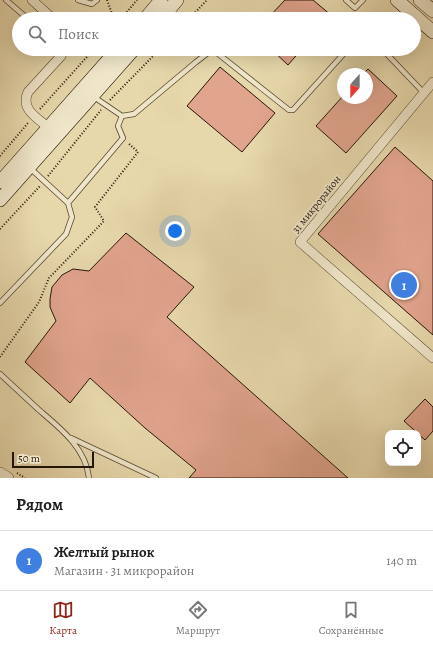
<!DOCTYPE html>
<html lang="ru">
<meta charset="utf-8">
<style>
:root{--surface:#fff;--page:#f6f6f6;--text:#222;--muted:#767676;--line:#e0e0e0;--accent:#8f2418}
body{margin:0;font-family:Alegreya,serif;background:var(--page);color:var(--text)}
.controls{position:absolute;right:12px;bottom:12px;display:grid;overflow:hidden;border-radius:8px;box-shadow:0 4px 16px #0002}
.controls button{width:36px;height:36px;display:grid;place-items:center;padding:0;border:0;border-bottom:1px solid var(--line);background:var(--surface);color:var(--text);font:20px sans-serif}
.compass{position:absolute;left:337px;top:68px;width:36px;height:36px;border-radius:50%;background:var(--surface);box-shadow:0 4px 16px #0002;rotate:201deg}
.scale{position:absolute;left:12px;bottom:10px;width:82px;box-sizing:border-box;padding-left:4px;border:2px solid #261509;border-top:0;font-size:11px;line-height:14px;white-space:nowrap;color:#261509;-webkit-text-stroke:3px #efe6c9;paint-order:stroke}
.you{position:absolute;left:175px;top:231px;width:14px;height:14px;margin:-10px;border:3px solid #fff;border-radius:50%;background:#1a73e8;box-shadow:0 0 0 6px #1a73e833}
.badge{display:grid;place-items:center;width:26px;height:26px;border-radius:50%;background:var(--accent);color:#fff;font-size:13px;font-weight:700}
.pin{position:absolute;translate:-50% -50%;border:2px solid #fff;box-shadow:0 1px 4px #0006}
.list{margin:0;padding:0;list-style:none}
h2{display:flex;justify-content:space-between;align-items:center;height:52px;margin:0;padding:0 16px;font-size:17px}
h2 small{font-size:13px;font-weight:400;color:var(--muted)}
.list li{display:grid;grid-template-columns:26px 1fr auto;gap:12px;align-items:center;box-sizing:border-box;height:60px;padding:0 16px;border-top:1px solid var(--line)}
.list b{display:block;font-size:15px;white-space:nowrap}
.list p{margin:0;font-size:13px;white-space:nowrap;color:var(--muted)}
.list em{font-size:13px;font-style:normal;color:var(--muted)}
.icon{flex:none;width:22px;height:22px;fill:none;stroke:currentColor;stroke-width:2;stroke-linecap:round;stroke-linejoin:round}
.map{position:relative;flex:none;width:433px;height:478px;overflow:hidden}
.search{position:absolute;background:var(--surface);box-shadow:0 4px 16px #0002;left:12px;right:12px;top:12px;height:44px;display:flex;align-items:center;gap:10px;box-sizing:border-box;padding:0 14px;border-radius:22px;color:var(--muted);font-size:15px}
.sheet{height:112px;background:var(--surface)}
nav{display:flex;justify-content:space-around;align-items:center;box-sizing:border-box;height:56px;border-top:1px solid var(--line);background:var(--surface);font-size:11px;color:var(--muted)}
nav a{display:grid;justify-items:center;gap:2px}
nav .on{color:var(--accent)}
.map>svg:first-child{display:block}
.building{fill:#e1a48d;stroke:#261509}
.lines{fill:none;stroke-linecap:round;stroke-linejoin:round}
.service-casing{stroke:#564632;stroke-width:6}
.minor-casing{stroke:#564632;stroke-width:10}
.tertiary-casing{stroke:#564632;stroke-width:12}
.secondary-casing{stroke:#261509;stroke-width:14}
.path{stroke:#261509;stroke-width:2;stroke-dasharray:1 2;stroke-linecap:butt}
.service{stroke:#efe6c9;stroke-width:4.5}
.minor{stroke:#efe6c9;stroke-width:9}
.tertiary{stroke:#efe6c9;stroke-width:11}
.secondary{stroke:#efe6c9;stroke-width:13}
.labels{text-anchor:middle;stroke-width:3.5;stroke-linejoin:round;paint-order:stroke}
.street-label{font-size:11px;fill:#261509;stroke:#efe6c9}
</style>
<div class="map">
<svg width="433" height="478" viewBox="0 0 433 478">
<rect width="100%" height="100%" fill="#e7d8ac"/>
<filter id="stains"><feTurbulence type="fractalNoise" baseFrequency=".005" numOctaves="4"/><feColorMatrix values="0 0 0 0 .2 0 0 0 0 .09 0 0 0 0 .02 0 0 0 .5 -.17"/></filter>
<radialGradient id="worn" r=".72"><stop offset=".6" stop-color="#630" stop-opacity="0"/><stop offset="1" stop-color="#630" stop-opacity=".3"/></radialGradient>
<path class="building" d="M 285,0 L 313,0 L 332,16 L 329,19 L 267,19 Z
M 271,49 L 302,49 L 288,65 Z
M 220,67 L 275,113 L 242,152 L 187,106 Z
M 368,69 L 397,96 L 346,153 L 316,126 L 343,96 L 343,98 L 367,98 L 367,74 L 363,74 Z
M 395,147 L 433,181 L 433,335 L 318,234 Z
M 126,233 L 194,287 L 167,317 L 348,478 L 189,478 L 196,470 L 145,428 L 90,378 L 70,403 L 25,362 L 56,321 L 50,307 L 50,299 L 52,287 L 62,275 L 73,269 L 89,271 Z
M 425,399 L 433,407 L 433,431 L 425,440 L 404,421 Z"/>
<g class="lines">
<g class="service-casing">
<path id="service" d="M 6,0 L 28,19
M 78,0 L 92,4 L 97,0
M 346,0 L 355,8 L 363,0
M 382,49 L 423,92
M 94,97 L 122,116 L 134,114 L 196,62 L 209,52 L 217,53 L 289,110 L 293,110 L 348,49
M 68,203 L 123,138 L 118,126 L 122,116
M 0,303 L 66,234 L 72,217 L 68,203 L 30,168
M 0,374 C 13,386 26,398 39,410 C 60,428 86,448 89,478
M 71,438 L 156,478"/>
</g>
<g class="minor-casing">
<path id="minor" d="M 32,0 L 53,19
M 433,82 L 300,242 L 433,358
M 48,127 C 37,118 20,109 28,92 L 61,56 L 64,49"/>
</g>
<g class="tertiary-casing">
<path id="tertiary" d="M 0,473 L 8,478"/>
</g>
<g class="secondary-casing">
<path id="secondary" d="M 397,0 L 433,32
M 420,0 L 433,11
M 145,19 L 161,0
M 161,19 L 177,0
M 0,182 L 118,49
M 0,200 L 134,49"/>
</g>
<path class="path" d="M 107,0 L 114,19
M 121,19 L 137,0
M 189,19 L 207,0
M 110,100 L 160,49
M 40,109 L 94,49
M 0,156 L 28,123
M 48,176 L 101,110
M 0,229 L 40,186
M 0,357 L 39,302 L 49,278 L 104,221 L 95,207 L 138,152 L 128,143
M 17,473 L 25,478"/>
<use href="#service" class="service"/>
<use href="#minor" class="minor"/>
<use href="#tertiary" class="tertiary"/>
<use href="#secondary" class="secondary"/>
</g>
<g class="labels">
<g class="street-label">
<text transform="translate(316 204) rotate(-51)" y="4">31 микрорайон</text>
</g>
</g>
<rect width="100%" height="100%" filter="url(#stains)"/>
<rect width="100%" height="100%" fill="url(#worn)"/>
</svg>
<div class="controls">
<button><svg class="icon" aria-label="locate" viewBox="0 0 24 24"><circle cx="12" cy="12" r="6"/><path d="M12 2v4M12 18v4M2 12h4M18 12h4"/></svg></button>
</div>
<svg class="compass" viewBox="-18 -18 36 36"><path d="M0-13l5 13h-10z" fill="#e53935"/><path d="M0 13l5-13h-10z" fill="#767676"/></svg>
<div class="scale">50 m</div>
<div class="you"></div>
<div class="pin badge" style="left:404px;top:285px;background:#3f7fe0">1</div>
<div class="search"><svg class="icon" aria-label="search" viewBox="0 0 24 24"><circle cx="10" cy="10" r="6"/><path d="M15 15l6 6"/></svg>Поиск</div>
</div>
<section class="sheet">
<h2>Рядом<small></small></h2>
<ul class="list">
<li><span class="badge" style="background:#3f7fe0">1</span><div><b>Желтый рынок</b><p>Магазин · 31 микрорайон</p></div><em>140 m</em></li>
</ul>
</section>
<nav>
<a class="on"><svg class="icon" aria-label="map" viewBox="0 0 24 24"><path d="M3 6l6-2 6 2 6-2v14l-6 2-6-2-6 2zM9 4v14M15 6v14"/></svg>Карта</a>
<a><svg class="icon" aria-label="directions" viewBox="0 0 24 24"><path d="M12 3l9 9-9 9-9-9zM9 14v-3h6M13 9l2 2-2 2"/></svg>Маршрут</a>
<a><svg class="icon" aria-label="saved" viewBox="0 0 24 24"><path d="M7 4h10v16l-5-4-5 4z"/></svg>Сохранённые</a>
</nav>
